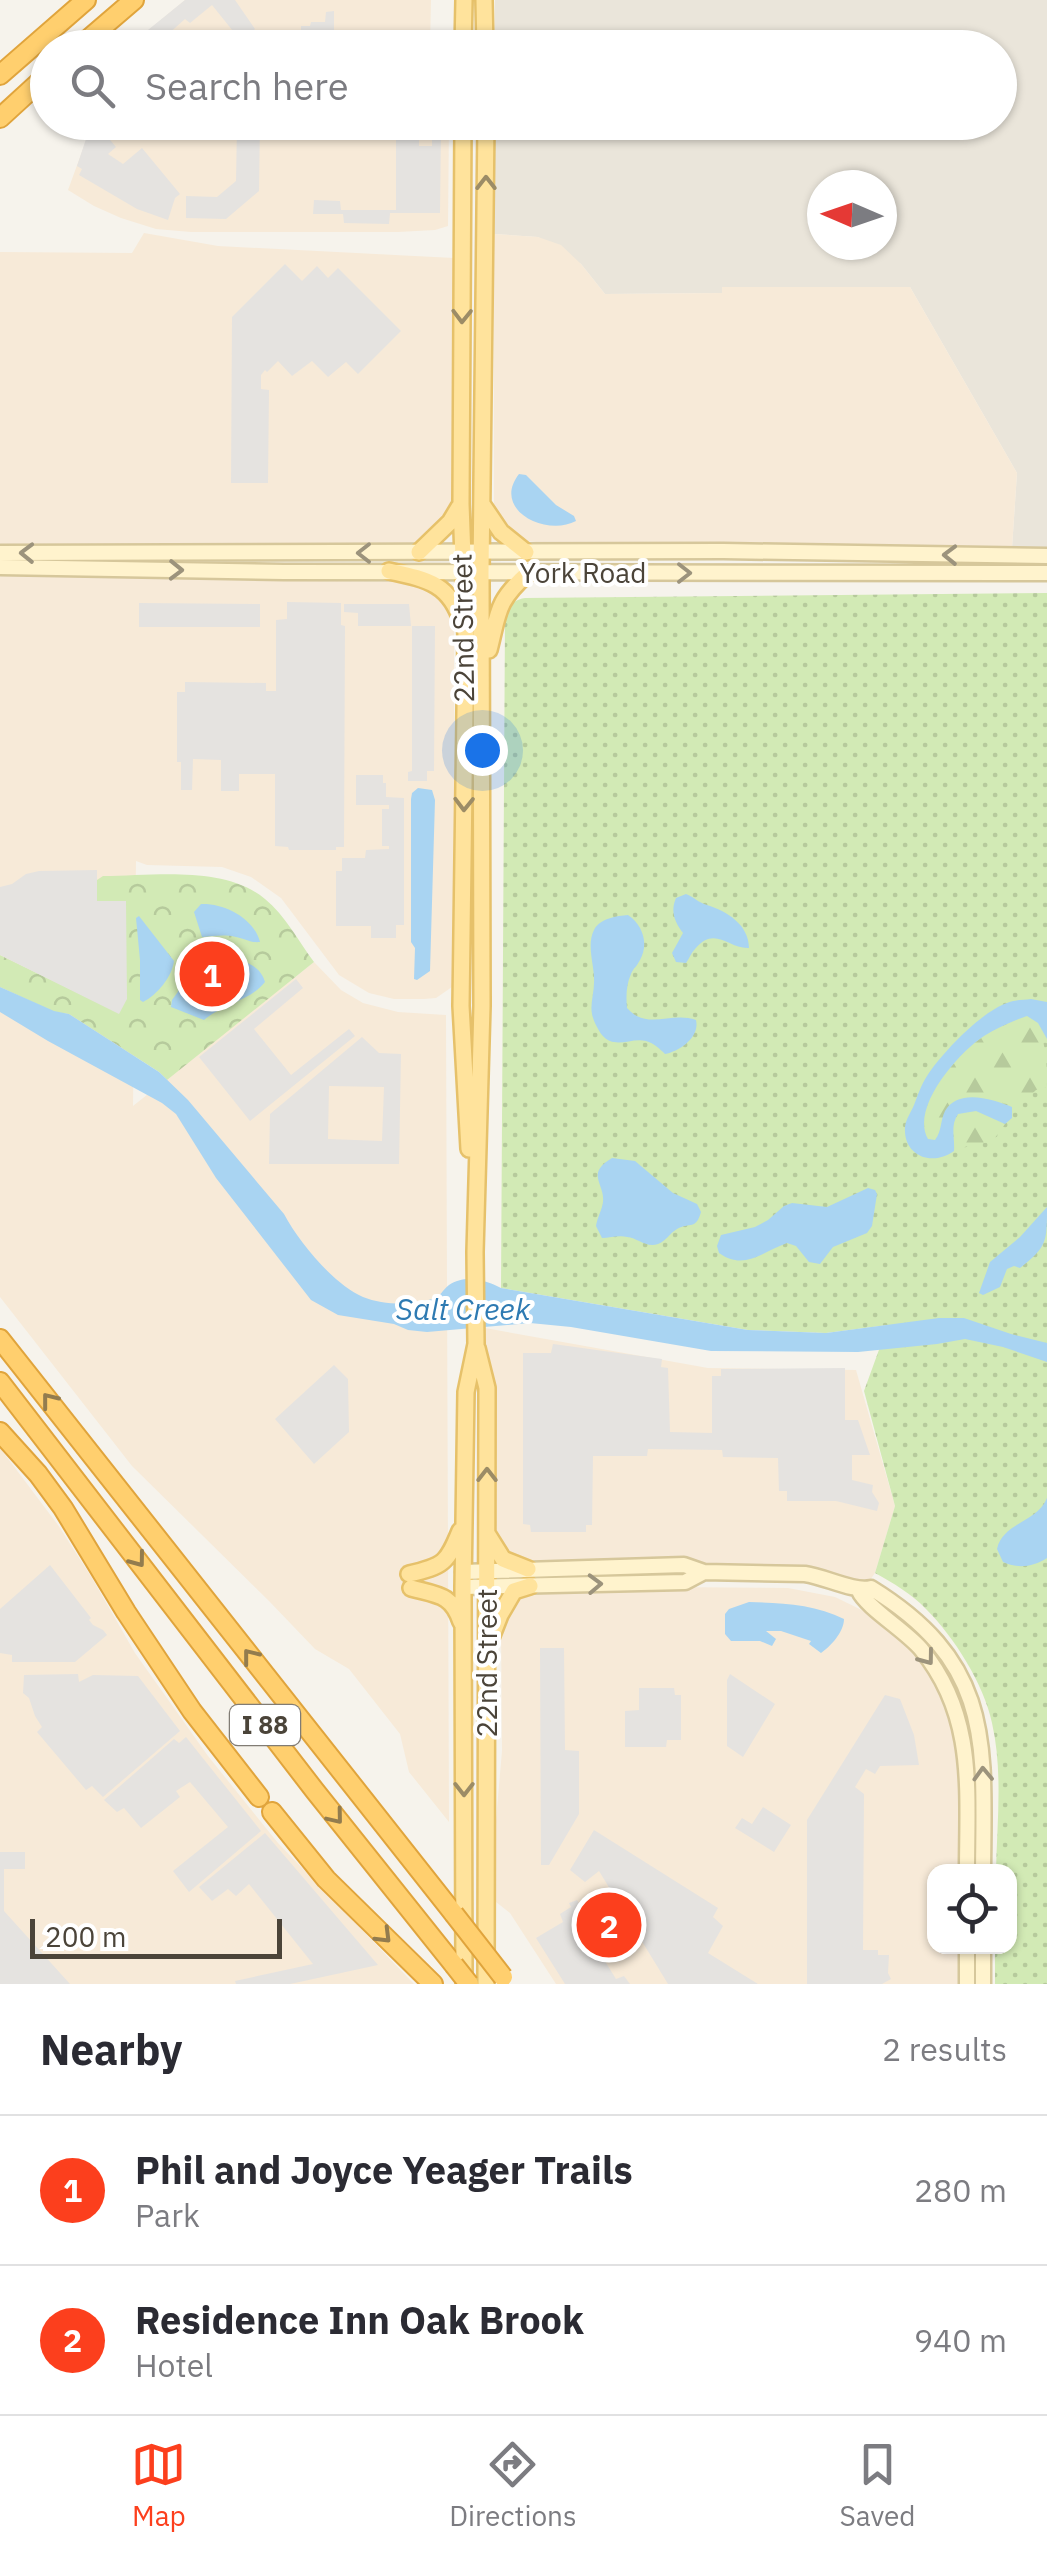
<!DOCTYPE html>
<style>
:root{--surface:#fff;--page:#f2f2f3;--text:#2b2b33;--muted:#7c7c81;--line:#e1e1e2;--accent:#fc3f1d}
body{margin:0;font-family:"IBM Plex Sans",sans-serif;background:var(--page);color:var(--text)}
.controls{position:absolute;right:30px;bottom:30px;display:grid;overflow:hidden;border-radius:20px;box-shadow:0 2px 8px #0004}
.controls button{width:90px;height:90px;display:grid;place-items:center;padding:0;border:0;border-bottom:2px solid var(--line);background:var(--surface);color:var(--text);font:50px sans-serif}
.compass{position:absolute;left:807px;top:170px;width:90px;height:90px;border-radius:50%;background:var(--surface);box-shadow:0 2px 8px #0004;rotate:272deg}
.scale{position:absolute;left:30px;bottom:25px;width:252px;box-sizing:border-box;padding-left:10px;border:5px solid #4b4439;border-top:0;font-size:28px;line-height:35px;white-space:nowrap;color:#4b4439;-webkit-text-stroke:8px #fff;paint-order:stroke}
.you{position:absolute;left:482px;top:750px;width:35px;height:35px;margin:-25px;border:8px solid #fff;border-radius:50%;background:#1a73e8;box-shadow:0 0 0 15px #1a73e833}
.badge{display:grid;place-items:center;width:65px;height:65px;border-radius:50%;background:var(--accent);color:#fff;font-size:32px;font-weight:700}
.pin{position:absolute;translate:-50% -50%;border:5px solid #fff;box-shadow:0 2px 10px #0006}
.list{margin:0;padding:0;list-style:none}
h2{display:flex;justify-content:space-between;align-items:center;height:130px;margin:0;padding:0 40px;font-size:42px}
h2 small{font-size:32px;font-weight:400;color:var(--muted)}
.list li{display:grid;grid-template-columns:65px 1fr auto;gap:30px;align-items:center;box-sizing:border-box;height:150px;padding:0 40px;border-top:2px solid var(--line)}
.list b{display:block;font-size:38px;white-space:nowrap}
.list p{margin:0;font-size:32px;white-space:nowrap;color:var(--muted)}
.list em{font-size:32px;font-style:normal;color:var(--muted)}
.icon{flex:none;width:55px;height:55px;fill:none;stroke:currentColor;stroke-width:2;stroke-linecap:round;stroke-linejoin:round}
.map{position:relative;flex:none;width:1047px;height:1984px;overflow:hidden}
.search{position:absolute;background:var(--surface);box-shadow:0 2px 8px #0004;left:30px;right:30px;top:30px;height:110px;display:flex;align-items:center;gap:25px;box-sizing:border-box;padding:0 35px;border-radius:55px;color:var(--muted);font-size:38px}
.sheet{height:430px;background:var(--surface)}
nav{display:flex;justify-content:space-around;align-items:center;box-sizing:border-box;height:140px;border-top:2px solid var(--line);background:var(--surface);font-size:28px;color:var(--muted)}
nav a{display:grid;justify-items:center;gap:5px}
nav .on{color:var(--accent)}
.map>svg:first-child{display:block}
.residential{fill:#eae5da;fill-rule:evenodd}
.commercial{fill:#f7ead8}
.grass{fill:url(#grass-dots)}
.forest{fill:url(#forest-firs)}
.park{fill:url(#park-crowns)}
.parking{fill:#e5e3e0;fill-rule:evenodd}
.water{fill:#a9d4f2}
.lines{fill:none;stroke-linecap:round;stroke-linejoin:round}
.secondary-casing{stroke:#d6c79b;stroke-width:19}
.primary-casing{stroke:#e6c16a;stroke-width:20}
.motorway-casing{stroke:#e0a43c;stroke-width:22}
.secondary{stroke:#fff3cd;stroke-width:14}
.primary{stroke:#ffe39c;stroke-width:15}
.motorway{stroke:#ffcf6e;stroke-width:18}
.motorway-bridge-casing{stroke:#e0a43c;stroke-width:22;stroke-linecap:butt}
.motorway-bridge{stroke:#ffcf6e;stroke-width:18}
.oneway{stroke:#9c8c66}
.oneway2{stroke:#9c937c}
.oneway3{stroke:#937c4e}
.labels{text-anchor:middle;stroke-width:8;stroke-linejoin:round;paint-order:stroke}
.shield{fill:#fff;stroke:#817c74;stroke-width:2.5}
.shield-label{font-size:25px;font-weight:bold;fill:#4b4439}
.street-label{font-size:28px;fill:#4b4439;stroke:#fff}
.water-label{font-size:30px;font-style:italic;fill:#2e7ab2;stroke:#fff}
</style>
<div class="map">
<svg width="1047" height="1984" viewBox="0 0 1047 1984">
<defs>
<pattern id="grass-dots" width="8" height="8" patternUnits="userSpaceOnUse" patternTransform="scale(2.5)"><rect width="8" height="8" fill="#d2eab5"/><path d="M2 2h.1M6 6h.1" fill="none" stroke="#b6ca9c" stroke-width="1.8" stroke-linecap="round"/></pattern>
<pattern id="forest-firs" width="22" height="20" patternUnits="userSpaceOnUse" patternTransform="scale(2.5)"><rect width="22" height="20" fill="#d2eab5"/><path d="M5 1l3.5 6h-7zM16 11l3.5 6h-7z" fill="#b6ca9c"/></pattern>
<pattern id="park-crowns" width="20" height="18" patternUnits="userSpaceOnUse" patternTransform="scale(2.5)"><rect width="20" height="18" fill="#d2eab5"/><path d="M2 6a3 3 0 1 1 6 0M12 15a3 3 0 1 1 6 0" fill="none" stroke="#b6ca9c"/></pattern>
</defs>
<rect width="100%" height="100%" fill="#f6f3ec"/>
<path class="residential" d="M 495,0 L 1047,0 L 1047,548 L 1012,548 L 1017,473 L 910,287 L 723,287 L 723,293 L 605,294 L 581,264 L 538,237 L 494,234 L 495,123 L 1000,122 L 1000,48 L 495,47 ZM 822,185 L 882,185 L 882,245 L 822,245 Z"/>
<path class="commercial" d="M 185,0 L 431,0 L 430,47 L 127,48 Z
M 72,123 L 449,123 L 448,226 L 435,230 L 398,232 L 191,232 L 156,229 L 121,218 L 94,206 L 68,190 L 87,138 Z
M 144,233 L 218,246 L 454,258 L 452,505 L 445,521 L 435,533 L 414,543 L 134,549 L 0,548 L 0,252 L 132,253 Z
M 494,234 L 538,237 L 561,245 L 581,264 L 605,294 L 722,293 L 722,287 L 910,287 L 1017,473 L 1012,548 L 720,548 L 536,542 L 520,540 L 510,534 L 494,512 Z
M 0,574 L 150,574 L 227,580 L 412,582 L 441,592 L 454,620 L 454,972 L 452,987 L 436,998 L 424,999 L 394,999 L 369,993 L 339,975 L 281,898 L 251,877 L 222,867 L 147,865 L 136,861 L 133,1106 L 314,962 L 341,990 L 363,1003 L 398,1012 L 446,1015 L 449,1822 L 409,1772 L 400,1734 L 349,1669 L 315,1649 L 269,1601 L 132,1466 L 0,1297 Z
M 485,1328 L 708,1368 L 856,1370 L 895,1506 L 875,1573 L 865,1587 L 786,1567 L 491,1564 Z
M 0,1448 L 58,1525 L 92,1578 L 135,1653 L 208,1756 L 278,1843 L 414,1984 L 0,1984 Z
M 661,1587 L 788,1588 L 835,1597 L 872,1615 L 890,1627 L 921,1658 L 933,1677 L 948,1706 L 958,1741 L 961,1790 L 961,1871 L 934,1872 L 934,1946 L 961,1947 L 961,1984 L 556,1984 L 510,1913 L 496,1902 L 496,1820 L 502,1751 L 501,1626 L 508,1603 L 527,1593 Z"/>
<path class="grass" d="M 1047,593 L 1047,1984 L 995,1984 L 995,1947 L 1010,1946 L 1010,1872 L 996,1871 C 997,1823 1003,1771 992,1723 C 984,1684 954,1637 926,1609 C 912,1594 893,1583 875,1573 L 895,1506 L 864,1391 L 888,1325 L 826,1333 L 748,1330 L 501,1288 L 505,619 C 507,606 513,600 525,598 Z"/>
<path class="forest" d="M 1027,1016 C 1047,1031 1047,1061 1047,1087 L 1036,1090 L 1019,1106 L 982,1100 L 941,1124 L 941,1132 L 935,1141 L 928,1140 C 910,1108 958,1053 984,1036 C 997,1028 1012,1021 1027,1016 Z
M 976,1111 L 1005,1124 L 992,1142 L 973,1144 L 954,1151 L 955,1141 L 952,1130 L 958,1114 Z"/>
<path class="park" d="M 103,876 C 154,876 224,865 265,899 C 285,915 299,942 314,962 L 167,1080 L 159,1072 L 69,1014 L 54,1012 L 0,987 L 0,955 L 119,1013 L 126,901 L 96,902 L 97,880 Z"/>
<path class="parking" d="M 185,0 L 235,0 L 255,29 L 241,41 L 212,5 L 190,23 L 185,19 L 157,44 L 159,47 L 127,47 Z
M 334,11 L 334,47 L 285,47 L 285,35 L 301,35 L 301,26 L 310,26 L 311,22 L 325,22 L 326,12 Z
M 71,123 L 96,123 L 116,147 L 108,154 L 123,164 L 142,148 L 180,194 L 175,198 L 168,220 L 137,209 L 79,175 L 82,169 L 77,166 L 86,139 Z
M 248,123 L 260,123 L 259,191 L 226,219 L 186,218 L 186,196 L 217,197 L 236,181 L 237,126 L 248,126 Z
M 396,124 L 419,125 L 419,146 L 432,146 L 432,129 L 441,129 L 440,213 L 390,213 L 389,224 L 344,223 L 343,214 L 313,214 L 314,200 L 340,201 L 341,210 L 396,210 Z
M 285,264 L 302,281 L 317,266 L 328,278 L 338,268 L 401,331 L 358,374 L 346,362 L 328,377 L 312,361 L 292,376 L 278,361 L 267,372 L 265,370 L 261,375 L 261,389 L 269,390 L 268,483 L 231,483 L 232,317 Z
M 287,602 L 341,603 L 341,625 L 345,626 L 344,847 L 336,847 L 336,850 L 289,850 L 288,847 L 275,846 L 275,774 L 239,774 L 239,791 L 221,791 L 221,760 L 193,759 L 192,790 L 181,790 L 181,762 L 177,762 L 177,692 L 185,692 L 185,682 L 266,683 L 266,691 L 276,691 L 276,620 L 287,619 Z
M 139,603 L 260,604 L 260,627 L 139,627 Z
M 344,604 L 409,604 L 411,626 L 358,626 L 358,613 L 344,612 Z
M 412,626 L 435,626 L 434,771 L 427,771 L 427,781 L 408,781 L 408,772 L 412,771 Z
M 356,775 L 383,775 L 383,783 L 386,783 L 386,797 L 404,798 L 404,925 L 396,925 L 396,938 L 371,938 L 371,926 L 336,926 L 336,871 L 342,871 L 342,858 L 365,858 L 366,850 L 389,849 L 389,846 L 382,846 L 382,809 L 389,809 L 389,805 L 356,805 Z
M 97,870 L 97,901 L 126,901 L 127,999 L 119,1014 L 0,955 L 0,887 L 12,884 L 26,874 L 39,871 Z
M 296,979 L 303,988 L 254,1029 L 291,1075 L 349,1029 L 355,1036 L 250,1121 L 199,1057 Z
M 362,1037 L 379,1053 L 401,1054 L 399,1164 L 269,1164 L 270,1114 ZM 329,1086 L 384,1087 L 382,1141 L 328,1139 Z
M 553,1344 L 662,1359 L 661,1367 L 668,1368 L 670,1432 L 712,1433 L 712,1376 L 721,1376 L 721,1369 L 845,1368 L 845,1420 L 858,1420 L 870,1455 L 852,1455 L 852,1480 L 873,1485 L 872,1492 L 879,1503 L 877,1511 L 836,1501 L 787,1501 L 787,1491 L 779,1491 L 778,1458 L 723,1457 L 722,1450 L 648,1449 L 647,1456 L 593,1456 L 592,1525 L 586,1525 L 586,1532 L 531,1532 L 530,1525 L 523,1524 L 523,1353 L 551,1353 Z
M 334,1365 L 348,1379 L 349,1432 L 314,1464 L 275,1419 Z
M 50,1565 L 91,1618 L 89,1620 L 93,1625 L 103,1630 L 107,1635 L 75,1662 L 12,1662 L 12,1655 L 0,1653 L 0,1609 Z
M 540,1648 L 564,1648 L 565,1750 L 579,1751 L 579,1814 L 549,1865 L 541,1865 Z
M 78,1674 L 79,1682 L 93,1675 L 138,1676 L 180,1731 L 103,1797 L 92,1786 L 86,1790 L 37,1732 L 42,1727 L 35,1716 L 29,1698 L 23,1693 L 24,1675 Z
M 730,1674 L 775,1704 L 743,1757 L 727,1746 L 727,1680 Z
M 639,1688 L 674,1688 L 675,1695 L 681,1695 L 681,1740 L 667,1740 L 666,1747 L 625,1747 L 625,1711 L 639,1710 Z
M 885,1695 L 900,1699 L 914,1735 L 919,1765 L 880,1766 L 875,1774 L 866,1769 L 855,1787 L 864,1794 L 863,1950 L 878,1950 L 878,1955 L 889,1955 L 888,1973 L 891,1979 L 882,1984 L 807,1984 L 807,1820 Z
M 186,1737 L 261,1831 L 189,1892 L 173,1871 L 228,1827 L 190,1782 L 176,1791 L 180,1797 L 141,1828 L 124,1808 L 117,1812 L 104,1800 L 174,1739 L 179,1743 Z
M 763,1807 L 791,1825 L 774,1852 L 735,1828 L 742,1818 L 752,1824 Z
M 594,1830 L 718,1908 L 713,1917 L 723,1926 L 708,1953 L 758,1984 L 668,1984 L 599,1871 L 585,1882 L 570,1870 Z
M 265,1833 L 378,1965 L 290,1984 L 236,1984 L 235,1981 L 313,1964 L 249,1884 L 236,1896 L 228,1889 L 212,1901 L 199,1887 Z
M 0,1852 L 25,1852 L 25,1869 L 4,1869 L 4,1911 L 70,1984 L 0,1984 Z
M 577,1900 L 609,1954 L 603,1958 L 616,1979 L 624,1976 L 630,1984 L 565,1984 L 536,1938 L 563,1922 L 560,1914 L 571,1907 L 569,1903 Z"/>
<path class="water" d="M 519,474 L 526,475 L 556,505 L 574,516 L 576,521 C 546,537 491,510 519,474 Z
M 418,788 L 432,790 L 435,800 L 430,971 L 417,980 L 414,979 L 415,948 L 411,942 L 411,799 L 412,793 Z
M 686,894 C 694,897 699,903 707,905 C 727,911 749,925 749,948 C 728,949 715,925 695,949 C 691,953 689,959 686,963 L 676,962 L 672,953 L 683,933 C 675,922 670,912 676,898 Z
M 201,904 C 224,903 254,918 260,942 C 250,943 246,939 236,937 C 225,934 213,936 202,937 L 194,912 Z
M 628,915 C 643,925 649,944 640,960 C 634,971 636,964 631,974 C 626,985 626,997 627,1008 C 647,1031 671,1011 696,1020 C 700,1037 680,1051 665,1054 C 660,1049 654,1043 646,1041 C 631,1037 615,1050 602,1035 C 598,1030 593,1020 592,1014 C 590,1004 594,993 594,983 C 595,966 586,946 594,930 C 600,918 617,916 628,915 Z
M 139,916 L 174,961 C 172,977 157,995 143,1002 L 140,1000 L 140,960 L 136,918 Z
M 218,957 C 236,959 259,961 265,982 C 250,1001 222,1004 204,1020 L 171,1007 L 172,1000 C 185,983 195,960 218,957 Z
M 0,987 L 54,1011 L 69,1014 L 159,1072 L 188,1100 L 284,1214 C 299,1242 333,1284 363,1297 C 383,1305 412,1306 432,1299 C 442,1296 442,1290 449,1285 C 465,1274 486,1280 501,1288 L 748,1330 L 826,1333 L 939,1318 L 964,1318 L 1011,1334 L 1047,1343 L 1047,1362 L 1003,1347 L 965,1339 L 937,1344 L 858,1352 L 711,1351 L 571,1327 L 530,1323 L 427,1332 L 408,1330 L 394,1324 L 338,1315 L 311,1300 L 216,1178 L 176,1114 L 162,1103 L 48,1041 L 0,1012 Z
M 1031,999 L 1047,1002 L 1047,1039 L 1038,1023 L 1027,1016 C 1012,1021 997,1028 984,1036 C 958,1053 910,1108 928,1139 L 935,1140 C 942,1131 940,1121 945,1111 C 958,1088 993,1099 1012,1107 L 1012,1118 L 1005,1124 L 976,1111 L 958,1114 C 950,1126 955,1137 954,1151 C 932,1167 903,1156 905,1127 C 906,1119 911,1112 914,1105 C 918,1095 921,1085 927,1076 C 942,1053 981,1012 1007,1003 C 1014,1000 1023,1000 1031,999 Z
M 612,1158 L 635,1161 L 673,1193 L 697,1204 L 701,1212 C 696,1230 690,1222 677,1229 C 670,1233 666,1241 658,1244 C 646,1248 638,1238 627,1237 C 619,1235 610,1238 602,1238 L 596,1226 C 597,1218 602,1210 603,1202 C 605,1183 585,1174 612,1158 Z
M 868,1188 L 875,1190 L 877,1194 L 872,1226 L 867,1233 L 833,1247 L 820,1264 L 809,1262 L 796,1246 L 787,1243 C 762,1252 744,1271 719,1253 L 717,1246 L 721,1235 L 755,1227 L 768,1220 L 784,1206 L 792,1203 L 827,1207 Z
M 1047,1207 C 1047,1242 1047,1247 1020,1268 L 1014,1266 L 1007,1269 L 1000,1287 L 983,1295 L 979,1293 L 990,1262 L 1020,1237 Z
M 1047,1498 L 1047,1558 C 1033,1567 1018,1569 1003,1562 L 997,1549 C 1003,1522 1037,1523 1047,1498 Z
M 749,1602 C 781,1603 815,1604 844,1619 C 844,1632 830,1647 821,1653 L 809,1644 L 811,1641 L 781,1631 L 766,1631 L 776,1639 L 772,1646 L 760,1641 L 731,1641 L 725,1634 L 725,1614 L 729,1609 Z"/>
<g class="lines">
<g class="secondary-casing">
<path id="secondary" d="M 0,553 L 723,551 L 1047,556
M 0,567 L 284,572 L 1047,573
M 463,1572 L 684,1565 L 704,1572 L 805,1574 C 826,1577 853,1592 871,1588 C 994,1664 984,1743 983,1872
M 463,1587 L 685,1582 L 704,1572
M 859,1591 C 866,1607 906,1631 921,1649 C 976,1716 967,1790 967,1872
M 967,1946 L 967,1984
M 983,1984 L 983,1946"/>
</g>
<g class="primary-casing">
<path id="primary" d="M 484,0 L 485,48
M 463,48 L 464,0
M 463,122 L 461,504 L 466,637 L 461,1006 L 469,1149
M 482,504 L 501,532 L 526,552
M 419,552 L 450,522 L 459,507
M 389,571 C 426,579 450,583 462,623
M 489,650 C 499,611 496,602 528,573
M 477,1348 L 487,1388 L 486,1984
M 488,1535 L 503,1559 L 528,1569
M 409,1574 C 444,1566 447,1563 460,1531
M 411,1588 C 437,1595 452,1594 461,1622
M 491,1638 L 500,1615 L 514,1591 L 530,1586
M 464,1982 L 463,1587 L 466,1392 L 476,1344 L 475,1252 L 482,1006 L 481,573 L 486,122"/>
</g>
<g class="motorway-casing">
<path id="motorway" d="M 78,48 L 134,0
M 0,75 L 86,0
M 0,118 L 48,74
M 0,1339 L 454,1914
M 0,1382 L 315,1791 L 454,1965
M 0,1432 L 38,1474 L 63,1508 L 126,1612 L 192,1711 L 259,1797
M 272,1812 L 326,1879 L 433,1984"/>
</g>
<use href="#secondary" class="secondary"/>
<use href="#primary" class="primary"/>
<use href="#motorway" class="motorway"/>
<g class="motorway-bridge-casing">
<path id="motorway-bridge" d="M 454,1914 L 503,1977
M 454,1965 L 469,1984"/>
</g>
<use href="#motorway-bridge" class="motorway-bridge"/>
</g>
<defs><path id="oneway-chevron" d="M-2-3.5L2.5 0L-2 3.5" fill="none" stroke-width="1.6" stroke-linecap="round" stroke-linejoin="round" transform="scale(2.5)"/></defs>
<g class="oneway">
<use href="#oneway-chevron" transform="translate(486 183) rotate(-90)"/>
<use href="#oneway-chevron" transform="translate(462 316) rotate(91)"/>
<use href="#oneway-chevron" transform="translate(464 804) rotate(91)"/>
<use href="#oneway-chevron" transform="translate(487 1475) rotate(-90)"/>
<use href="#oneway-chevron" transform="translate(464 1789) rotate(90)"/>
</g>
<g class="oneway2">
<use href="#oneway-chevron" transform="translate(27 553) rotate(-179)"/>
<use href="#oneway-chevron" transform="translate(364 553) rotate(180)"/>
<use href="#oneway-chevron" transform="translate(950 555) rotate(-179)"/>
<use href="#oneway-chevron" transform="translate(176 570) rotate(1)"/>
<use href="#oneway-chevron" transform="translate(684 573)"/>
<use href="#oneway-chevron" transform="translate(595 1584) rotate(-2)"/>
<use href="#oneway-chevron" transform="translate(927 1658) rotate(53)"/>
<use href="#oneway-chevron" transform="translate(983 1774) rotate(-92)"/>
</g>
<g class="oneway3">
<use href="#oneway-chevron" transform="translate(49 1400) rotate(-128)"/>
<use href="#oneway-chevron" transform="translate(138 1560) rotate(53)"/>
<use href="#oneway-chevron" transform="translate(250 1656) rotate(-128)"/>
<use href="#oneway-chevron" transform="translate(336 1817) rotate(51)"/>
<use href="#oneway-chevron" transform="translate(384 1936) rotate(45)"/>
</g>
<g class="labels">
<rect class="shield" x="230" y="1705" width="70" height="40" rx="8"/>
<g class="shield-label">
<text x="265" y="1734">I 88</text>
</g>
<g class="street-label">
<text x="583" y="583">York Road</text>
<text transform="translate(463 628) rotate(-91)" y="10">22nd Street</text>
<text transform="translate(487 1663) rotate(-90)" y="10">22nd Street</text>
</g>
<g class="water-label">
<text x="463" y="1320">Salt Creek</text>
</g>
</g>
</svg>
<div class="controls">
<button><svg class="icon" aria-label="locate" viewBox="0 0 24 24"><circle cx="12" cy="12" r="6"/><path d="M12 2v4M12 18v4M2 12h4M18 12h4"/></svg></button>
</div>
<svg class="compass" viewBox="-18 -18 36 36"><path d="M0-13l5 13h-10z" fill="#e53935"/><path d="M0 13l5-13h-10z" fill="#7c7c81"/></svg>
<div class="scale">200 m</div>
<div class="you"></div>
<div class="pin badge" style="left:212px;top:974px">1</div>
<div class="pin badge" style="left:609px;top:1925px">2</div>
<div class="search"><svg class="icon" aria-label="search" viewBox="0 0 24 24"><circle cx="10" cy="10" r="6"/><path d="M15 15l6 6"/></svg>Search here</div>
</div>
<section class="sheet">
<h2>Nearby<small>2 results</small></h2>
<ul class="list">
<li><span class="badge">1</span><div><b>Phil and Joyce Yeager Trails</b><p>Park</p></div><em>280 m</em></li>
<li><span class="badge">2</span><div><b>Residence Inn Oak Brook</b><p>Hotel</p></div><em>940 m</em></li>
</ul>
</section>
<nav>
<a class="on"><svg class="icon" aria-label="map" viewBox="0 0 24 24"><path d="M3 6l6-2 6 2 6-2v14l-6 2-6-2-6 2zM9 4v14M15 6v14"/></svg>Map</a>
<a><svg class="icon" aria-label="directions" viewBox="0 0 24 24"><path d="M12 3l9 9-9 9-9-9zM9 14v-3h6M13 9l2 2-2 2"/></svg>Directions</a>
<a><svg class="icon" aria-label="saved" viewBox="0 0 24 24"><path d="M7 4h10v16l-5-4-5 4z"/></svg>Saved</a>
</nav>
